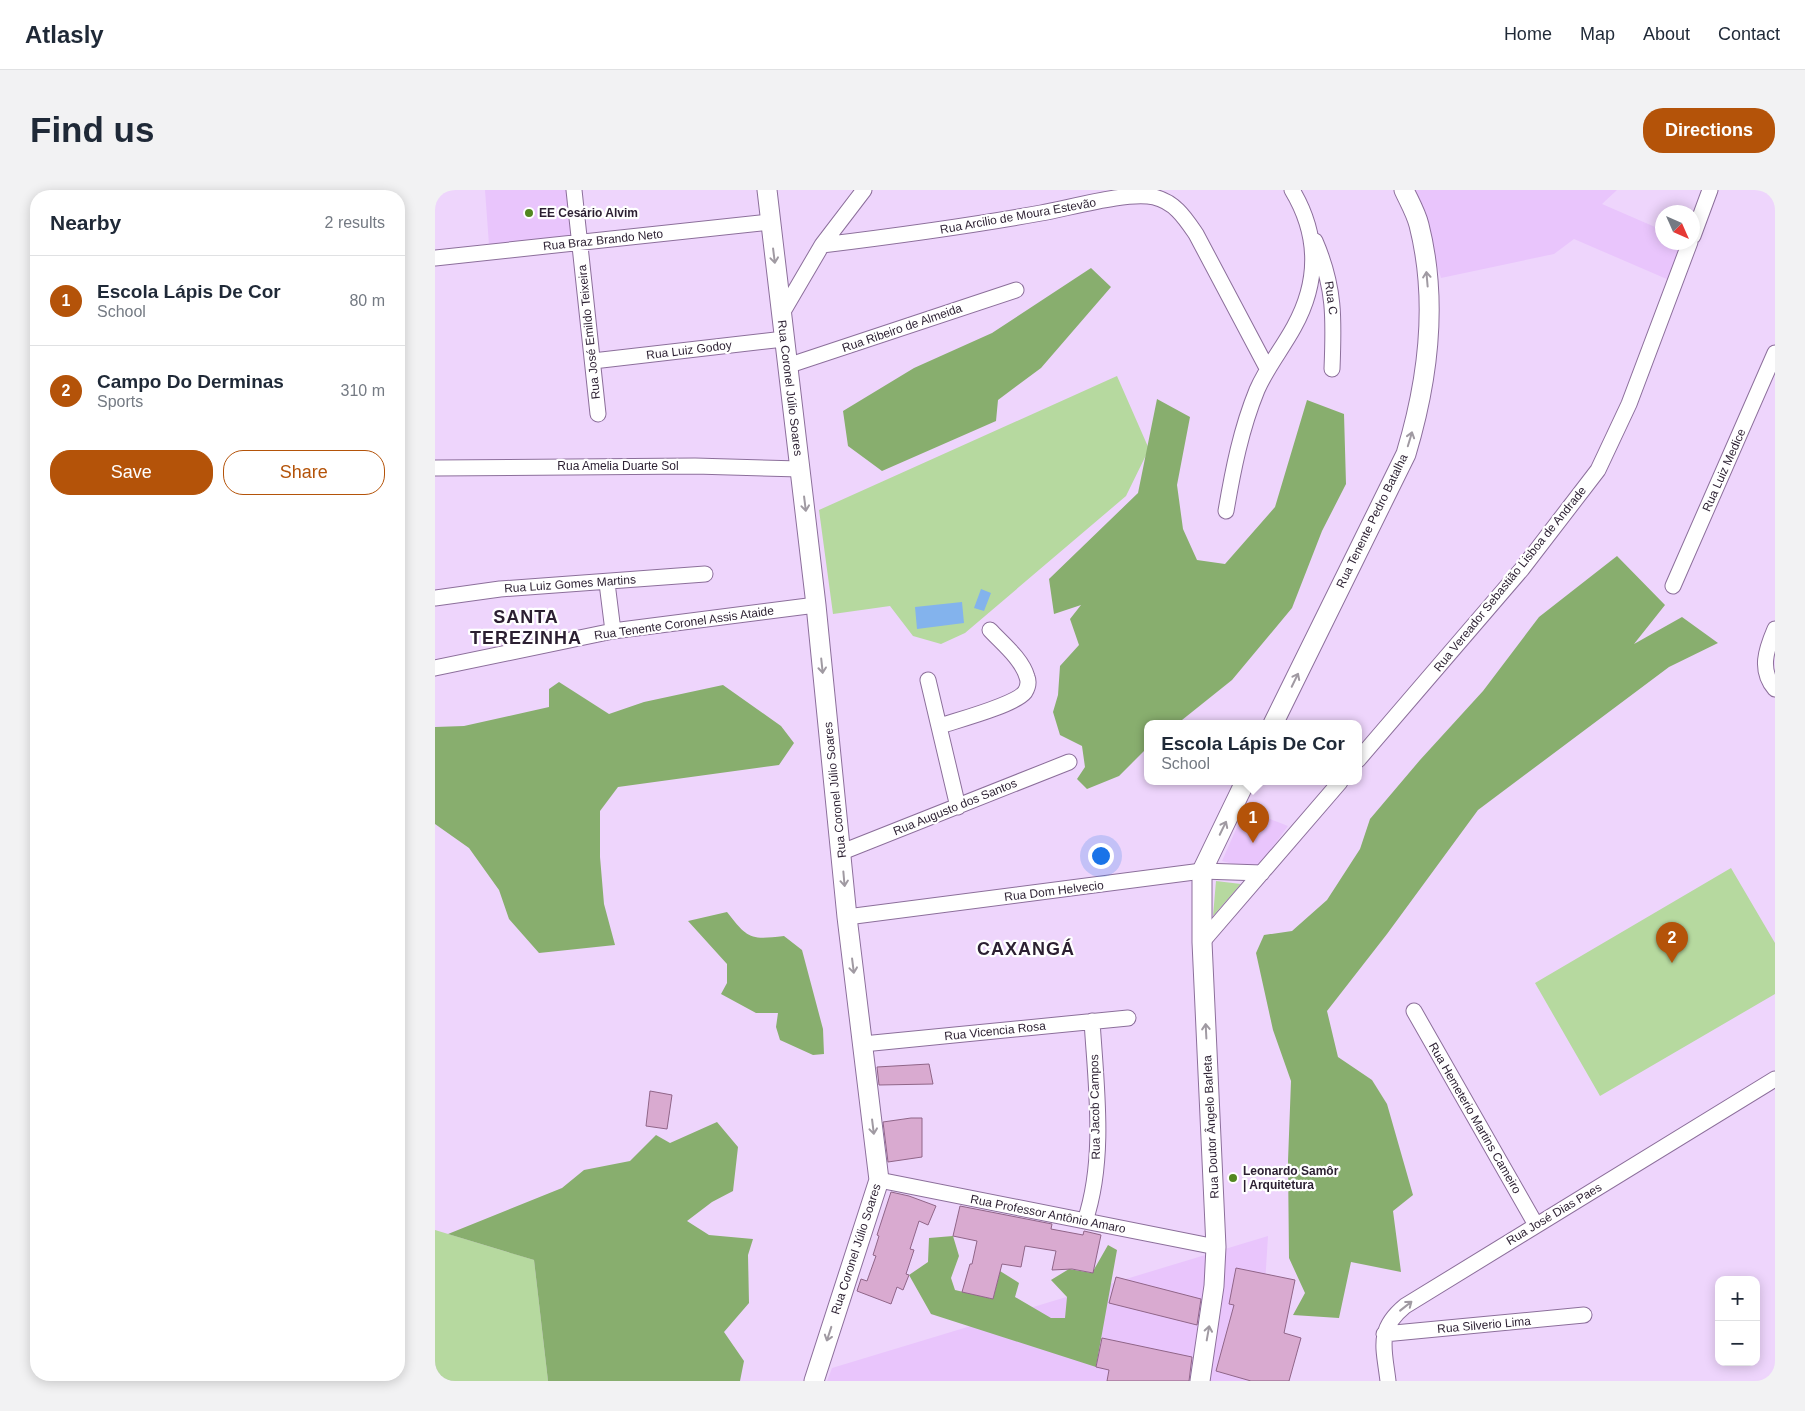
<!DOCTYPE html>
<meta charset="utf-8">
<style>
:root{--surface:#fff;--page:#f2f2f3;--text:#1f2937;--muted:#747a83;--line:#e0e1e3;--accent:#b45309}
body{margin:0;font-family:Helvetica,sans-serif;background:var(--page);color:var(--text)}
.controls{position:absolute;right:15px;bottom:15px;display:grid;overflow:hidden;border-radius:10px;box-shadow:0 2px 12px #0003}
.controls button{width:45px;height:45px;display:grid;place-items:center;padding:0;border:0;border-bottom:1px solid var(--line);background:var(--surface);color:var(--text);font:25px sans-serif}
.compass{position:absolute;left:1220px;top:15px;width:45px;height:45px;border-radius:50%;background:var(--surface);box-shadow:0 2px 12px #0003;rotate:135deg}
.you{position:absolute;left:665px;top:665px;width:18px;height:18px;margin:-12px;border:4px solid #fff;border-radius:50%;background:#1a73e8;box-shadow:0 0 0 8px #1a73e833}
.badge{display:grid;place-items:center;width:32px;height:32px;border-radius:50%;background:var(--accent);color:#fff;font-size:16px;font-weight:700}
.pin{position:absolute;translate:-50% -41px;filter:drop-shadow(0 1px 2px #0008)}
.pin::after{content:'';position:absolute;top:26px;width:18px;height:15px;background:inherit;clip-path:polygon(0 0,100% 0,50% 100%)}
.popup{position:absolute;left:709px;top:530px;width:218px;height:65px;box-sizing:border-box;display:grid;place-content:center;border-radius:10px;background:var(--surface);filter:drop-shadow(0 1px 4px #0005);font-size:16px;white-space:nowrap;color:var(--muted)}
.popup b{font-size:19px;color:var(--text)}
.popup::after{content:'';position:absolute;left:50%;top:100%;margin-left:-10px;border:10px solid transparent;border-top-color:var(--surface)}
.list{margin:0;padding:0;list-style:none}
h2{display:flex;justify-content:space-between;align-items:center;height:65px;margin:0;padding:0 20px;font-size:21px}
h2 small{font-size:16px;font-weight:400;color:var(--muted)}
.list li{display:grid;grid-template-columns:32px 1fr auto;gap:15px;align-items:center;box-sizing:border-box;height:90px;padding:0 20px;border-top:1px solid var(--line)}
.list b{display:block;font-size:19px;white-space:nowrap}
.list p{margin:0;font-size:16px;white-space:nowrap;color:var(--muted)}
.list em{font-size:16px;font-style:normal;color:var(--muted)}
.actions{display:flex;gap:10px;padding:15px 20px}
.actions a{flex:1;padding:11px 0;border:1px solid var(--accent);border-radius:20px;text-align:center;font-size:18px;color:var(--accent)}
.actions .main{background:var(--accent);color:#fff}
.map{position:relative;flex:none;width:1340px;height:1191px;overflow:hidden;border-radius:20px}
header{display:flex;align-items:center;gap:30px;box-sizing:border-box;height:70px;padding:0 25px;background:var(--surface);border-bottom:1px solid var(--line)}
header strong{font-size:24px}
nav{display:flex;gap:28px;margin-inline-start:auto;font-size:18px}
.intro{display:flex;align-items:center;justify-content:space-between;box-sizing:border-box;height:120px;padding:0 30px}
h1{margin:0;font-size:35px}
.button{padding:12px 22px;border-radius:20px;background:var(--accent);color:#fff;font-size:18px;font-weight:700}
main{display:flex;gap:30px;padding:0 30px}
aside{flex:1;background:var(--surface);border-radius:20px;box-shadow:0 2px 12px #0003}
.map>svg:first-child{display:block}
.built{fill:#e9c5fc}
.green{fill:#b6d99f}
.forest{fill:#88ae6e}
.water{fill:#83b3ed}
.building{fill:#d9aad0;stroke:#906588}
.lines{fill:none;stroke-linecap:round;stroke-linejoin:round}
.minor-casing{stroke:#8c6f9b;stroke-width:17}
.tertiary-casing{stroke:#8c6f9b;stroke-width:21}
.minor{stroke:#fff;stroke-width:15}
.tertiary{stroke:#fff;stroke-width:19}
.oneway{stroke:#a09aa2}
.poi-dot{fill:#528720;stroke:#fff;stroke-width:2}
.labels{text-anchor:middle;stroke-width:4.5;stroke-linejoin:round;paint-order:stroke}
.poi-label{font-size:12px;font-weight:bold;fill:#2b1f31;stroke:#fff;text-anchor:start}
.street-label{font-size:12px;fill:#2b1f31;stroke:#fff}
.district-label{font-size:18px;font-weight:bold;letter-spacing:1px;fill:#2b1f31;stroke:#fff}
</style>
<header>
<strong>Atlasly</strong>
<nav><a>Home</a><a>Map</a><a>About</a><a>Contact</a></nav>
</header>
<div class="intro"><h1>Find us</h1><a class="button">Directions</a></div>
<main>
<aside>
<h2>Nearby<small>2 results</small></h2>
<ul class="list">
<li><span class="badge">1</span><div><b>Escola Lápis De Cor</b><p>School</p></div><em>80 m</em></li>
<li><span class="badge">2</span><div><b>Campo Do Derminas</b><p>Sports</p></div><em>310 m</em></li>
</ul>
<div class="actions"><a class="main">Save</a><a>Share</a></div>
</aside>
<div class="map">
<svg width="1340" height="1191" viewBox="0 0 1340 1191">
<rect width="100%" height="100%" fill="#eed5fc"/>
<path class="built" d="M 50,0 L 134,0 L 138,47 L 54,55 Z
M 979,0 L 1182,0 L 1167,14 L 1227,40 L 1228,52 L 1250,53 L 1234,90 L 1139,49 L 1119,64 L 1006,88 Z
M 810,619 L 853,636 L 821,680 L 787,671 Z
M 833,1046 L 824,1191 L 392,1191 L 397,1178 Z"/>
<path class="green" d="M 682,186 L 714,259 L 691,306 L 530,443 L 506,454 L 478,446 L 455,416 L 398,424 L 384,320 Z
M 1296,678 L 1340,753 L 1340,804 L 1165,906 L 1100,793 Z
M 781,691 L 806,694 L 778,726 Z
M 0,1040 L 99,1070 L 113,1191 L 0,1191 Z"/>
<path class="forest" d="M 656,78 L 676,97 L 606,178 L 563,210 L 561,231 L 447,281 L 413,256 L 408,221 L 479,178 L 557,143 Z
M 722,209 L 755,227 L 742,295 L 748,339 L 762,370 L 790,374 L 840,317 L 872,210 L 909,224 L 911,294 L 887,341 L 857,418 L 797,490 L 742,534 L 713,534 L 713,557 L 684,586 L 652,599 L 642,589 L 650,577 L 647,556 L 625,545 L 618,522 L 623,505 L 625,476 L 644,455 L 635,429 L 646,415 L 619,424 L 614,389 L 703,303 Z
M 1182,366 L 1230,415 L 1199,454 L 1247,427 L 1283,453 L 1234,477 L 1043,620 L 952,744 L 892,821 L 903,867 L 937,890 L 952,914 L 978,1005 L 958,1021 L 966,1082 L 916,1072 L 904,1128 L 858,1125 L 870,1103 L 854,1068 L 853,971 L 856,891 L 838,840 L 821,763 L 829,745 L 857,741 L 892,710 L 925,659 L 935,629 L 985,570 L 1048,501 L 1104,427 Z
M 124,492 L 174,524 L 209,512 L 288,495 L 346,536 L 359,553 L 344,575 L 183,597 L 165,621 L 165,667 L 169,714 L 180,755 L 104,763 L 74,729 L 64,700 L 34,658 L 0,634 L 0,537 L 29,536 L 114,517 L 114,499 Z
M 292,722 C 313,749 315,750 349,746 L 367,760 L 388,839 L 389,864 L 378,865 L 345,850 L 341,837 L 343,823 L 321,823 L 286,804 L 292,793 L 292,774 L 253,731 Z
M 282,932 L 303,957 L 298,1001 L 277,1012 L 252,1031 L 274,1045 L 318,1049 L 313,1065 L 314,1113 L 289,1142 L 309,1171 L 305,1191 L 113,1191 L 99,1070 L 13,1044 L 127,998 L 149,980 L 195,971 L 221,945 L 235,953 Z
M 518,1046 L 524,1066 L 516,1088 L 520,1100 L 558,1109 L 565,1081 L 584,1093 L 580,1107 L 616,1128 L 630,1128 L 632,1107 L 616,1090 L 634,1079 L 657,1083 L 673,1055 L 682,1060 L 661,1177 L 496,1124 L 474,1085 L 493,1072 L 494,1048 Z"/>
<path class="water" d="M 546,399 L 556,403 L 549,421 L 539,418 Z
M 527,412 L 529,433 L 482,439 L 480,417 Z"/>
<path class="building" d="M 494,874 L 498,894 L 444,895 L 442,877 Z
M 215,901 L 237,905 L 232,939 L 211,936 Z
M 476,928 L 487,928 L 487,967 L 453,972 L 448,932 Z
M 456,1002 L 474,1006 L 501,1016 L 493,1035 L 484,1031 L 475,1059 L 479,1060 L 471,1084 L 474,1085 L 468,1100 L 462,1097 L 456,1114 L 422,1101 L 426,1089 L 432,1091 L 441,1066 L 438,1065 L 444,1046 L 442,1045 Z
M 525,1016 L 617,1034 L 616,1039 L 648,1045 L 649,1041 L 666,1045 L 658,1083 L 637,1079 L 617,1080 L 621,1061 L 590,1056 L 586,1077 L 567,1074 L 558,1109 L 527,1102 L 535,1074 L 537,1074 L 542,1051 L 518,1046 Z
M 801,1078 L 860,1090 L 849,1143 L 866,1148 L 854,1191 L 816,1191 L 781,1181 L 799,1115 L 794,1114 Z
M 681,1087 L 766,1109 L 762,1135 L 674,1113 Z
M 667,1148 L 757,1167 L 754,1191 L 672,1191 L 674,1180 L 661,1177 Z"/>
<g class="lines">
<g class="minor-casing">
<path id="minor" d="M 139,0 L 163,224
M 1258,46 L 1275,0
M 880,51 C 900,97 899,129 897,179
M 387,55 C 460,46 534,36 606,23 C 635,18 693,1 719,7 C 740,12 750,28 761,44 L 832,178
M 0,68 L 335,32
M 346,125 L 387,55 L 429,0
M 158,171 L 349,149
M 352,176 L 581,100
M 0,278 L 260,276 L 365,279
M 791,321 C 798,280 806,239 822,200 C 832,177 847,159 859,137 C 884,92 884,45 857,0
M 172,393 L 178,441
M 1238,396 L 1340,163
M 0,408 L 65,399 L 270,384
M 1340,439 C 1331,460 1324,480 1340,499
M 0,478 L 178,441 L 381,415
M 493,490 L 523,617
M 505,536 C 523,530 580,515 590,502 C 593,497 594,492 592,487 C 587,469 567,453 555,440
M 923,570 L 1087,379 L 1163,280 L 1194,214 L 1255,52
M 407,662 L 634,572
M 412,727 L 767,681 L 827,683
M 767,752 L 905,592
M 979,821 L 1101,1035
M 428,854 L 693,828
M 444,990 L 781,1057
M 650,1031 C 671,968 661,896 657,831
M 949,1144 L 1149,1125
M 953,1191 C 949,1157 941,1140 970,1116 L 1340,889"/>
</g>
<g class="tertiary-casing">
<path id="tertiary" d="M 332,0 L 381,415 L 412,727 L 444,990 L 379,1191
M 838,534 L 971,264 C 993,191 1003,110 984,35 C 981,23 974,11 969,0
M 765,1191 L 779,1096 L 781,1057 L 767,752 L 767,681 L 810,592"/>
</g>
<use href="#minor" class="minor"/>
<use href="#tertiary" class="tertiary"/>
</g>
<defs><path id="oneway-shaft" d="M-6 0H5M1.5-3L5.5 0L1.5 3" fill="none" stroke-width="1.6" stroke-linecap="round" stroke-linejoin="round" transform="scale(1.25)"/></defs>
<g class="oneway">
<use href="#oneway-shaft" transform="translate(339 66) rotate(83)"/>
<use href="#oneway-shaft" transform="translate(992 89) rotate(-95)"/>
<use href="#oneway-shaft" transform="translate(975 249) rotate(-73)"/>
<use href="#oneway-shaft" transform="translate(370 314) rotate(83)"/>
<use href="#oneway-shaft" transform="translate(387 476) rotate(84)"/>
<use href="#oneway-shaft" transform="translate(860 490) rotate(-64)"/>
<use href="#oneway-shaft" transform="translate(788 638) rotate(-64)"/>
<use href="#oneway-shaft" transform="translate(409 689) rotate(85)"/>
<use href="#oneway-shaft" transform="translate(418 776) rotate(83)"/>
<use href="#oneway-shaft" transform="translate(771 841) rotate(-93)"/>
<use href="#oneway-shaft" transform="translate(438 937) rotate(83)"/>
<use href="#oneway-shaft" transform="translate(971 1116) rotate(-38)"/>
<use href="#oneway-shaft" transform="translate(773 1143) rotate(-80)"/>
<use href="#oneway-shaft" transform="translate(394 1144) rotate(108)"/>
</g>
<g class="poi-dot">
<circle cx="94" cy="23" r="5"/>
<circle cx="798" cy="988" r="5"/>
</g>
<g class="labels">
<g class="poi-label">
<text x="104" y="27">EE Cesário Alvim</text>
<text x="808" y="985">Leonardo Samôr<tspan x="808" dy="14">| Arquitetura</tspan></text>
</g>
<g class="street-label">
<text transform="translate(583 26) rotate(-10)" y="4">Rua Arcilio de Moura Estevão</text>
<text transform="translate(168 50) rotate(-6)" y="4">Rua Braz Brando Neto</text>
<text transform="translate(896 108) rotate(82)" y="4">Rua C</text>
<text transform="translate(467 138) rotate(-19)" y="4">Rua Ribeiro de Almeida</text>
<text transform="translate(154 142) rotate(-96)" y="4">Rua José Emildo Teixeira</text>
<text transform="translate(254 160) rotate(-7)" y="4">Rua Luiz Godoy</text>
<text transform="translate(355 198) rotate(83)" y="4">Rua Coronel Júlio Soares</text>
<text x="183" y="280">Rua Amelia Duarte Sol</text>
<text transform="translate(1289 280) rotate(-66)" y="4">Rua Luiz Medice</text>
<text transform="translate(937 331) rotate(-64)" y="4">Rua Tenente Pedro Batalha</text>
<text transform="translate(1075 389) rotate(-51)" y="4">Rua Vereador Sebastião Lisboa de Andrade</text>
<text transform="translate(135 394) rotate(-4)" y="4">Rua Luiz Gomes Martins</text>
<text transform="translate(249 433) rotate(-8)" y="4">Rua Tenente Coronel Assis Ataide</text>
<text transform="translate(400 600) rotate(-96)" y="4">Rua Coronel Júlio Soares</text>
<text transform="translate(520 617) rotate(-22)" y="4">Rua Augusto dos Santos</text>
<text transform="translate(619 701) rotate(-7)" y="4">Rua Dom Helvecio</text>
<text transform="translate(560 841) rotate(-6)" y="4">Rua Vicencia Rosa</text>
<text transform="translate(660 917) rotate(-91)" y="4">Rua Jacob Campos</text>
<text transform="translate(1040 928) rotate(60)" y="4">Rua Hemeterio Martins Cameiro</text>
<text transform="translate(776 937) rotate(-93)" y="4">Rua Doutor Ângelo Barleta</text>
<text transform="translate(613 1024) rotate(11)" y="4">Rua Professor Antônio Amaro</text>
<text transform="translate(1119 1024) rotate(-31)" y="4">Rua José Dias Paes</text>
<text transform="translate(421 1059) rotate(-72)" y="4">Rua Coronel Júlio Soares</text>
<text transform="translate(1049 1135) rotate(-5)" y="4">Rua Silverio Lima</text>
</g>
<g class="district-label">
<text x="91" y="433">SANTA<tspan x="91" dy="21">TEREZINHA</tspan></text>
<text x="591" y="765">CAXANGÁ</text>
</g>
</g>
</svg>
<div class="controls">
<button>+</button>
<button>−</button>
</div>
<svg class="compass" viewBox="-18 -18 36 36"><path d="M0-13l5 13h-10z" fill="#e53935"/><path d="M0 13l5-13h-10z" fill="#747a83"/></svg>
<div class="you"></div>
<div class="pin badge" style="left:818px;top:653px">1</div>
<div class="popup"><b>Escola Lápis De Cor</b>School</div>
<div class="pin badge" style="left:1237px;top:773px">2</div>
</div>
</main>
